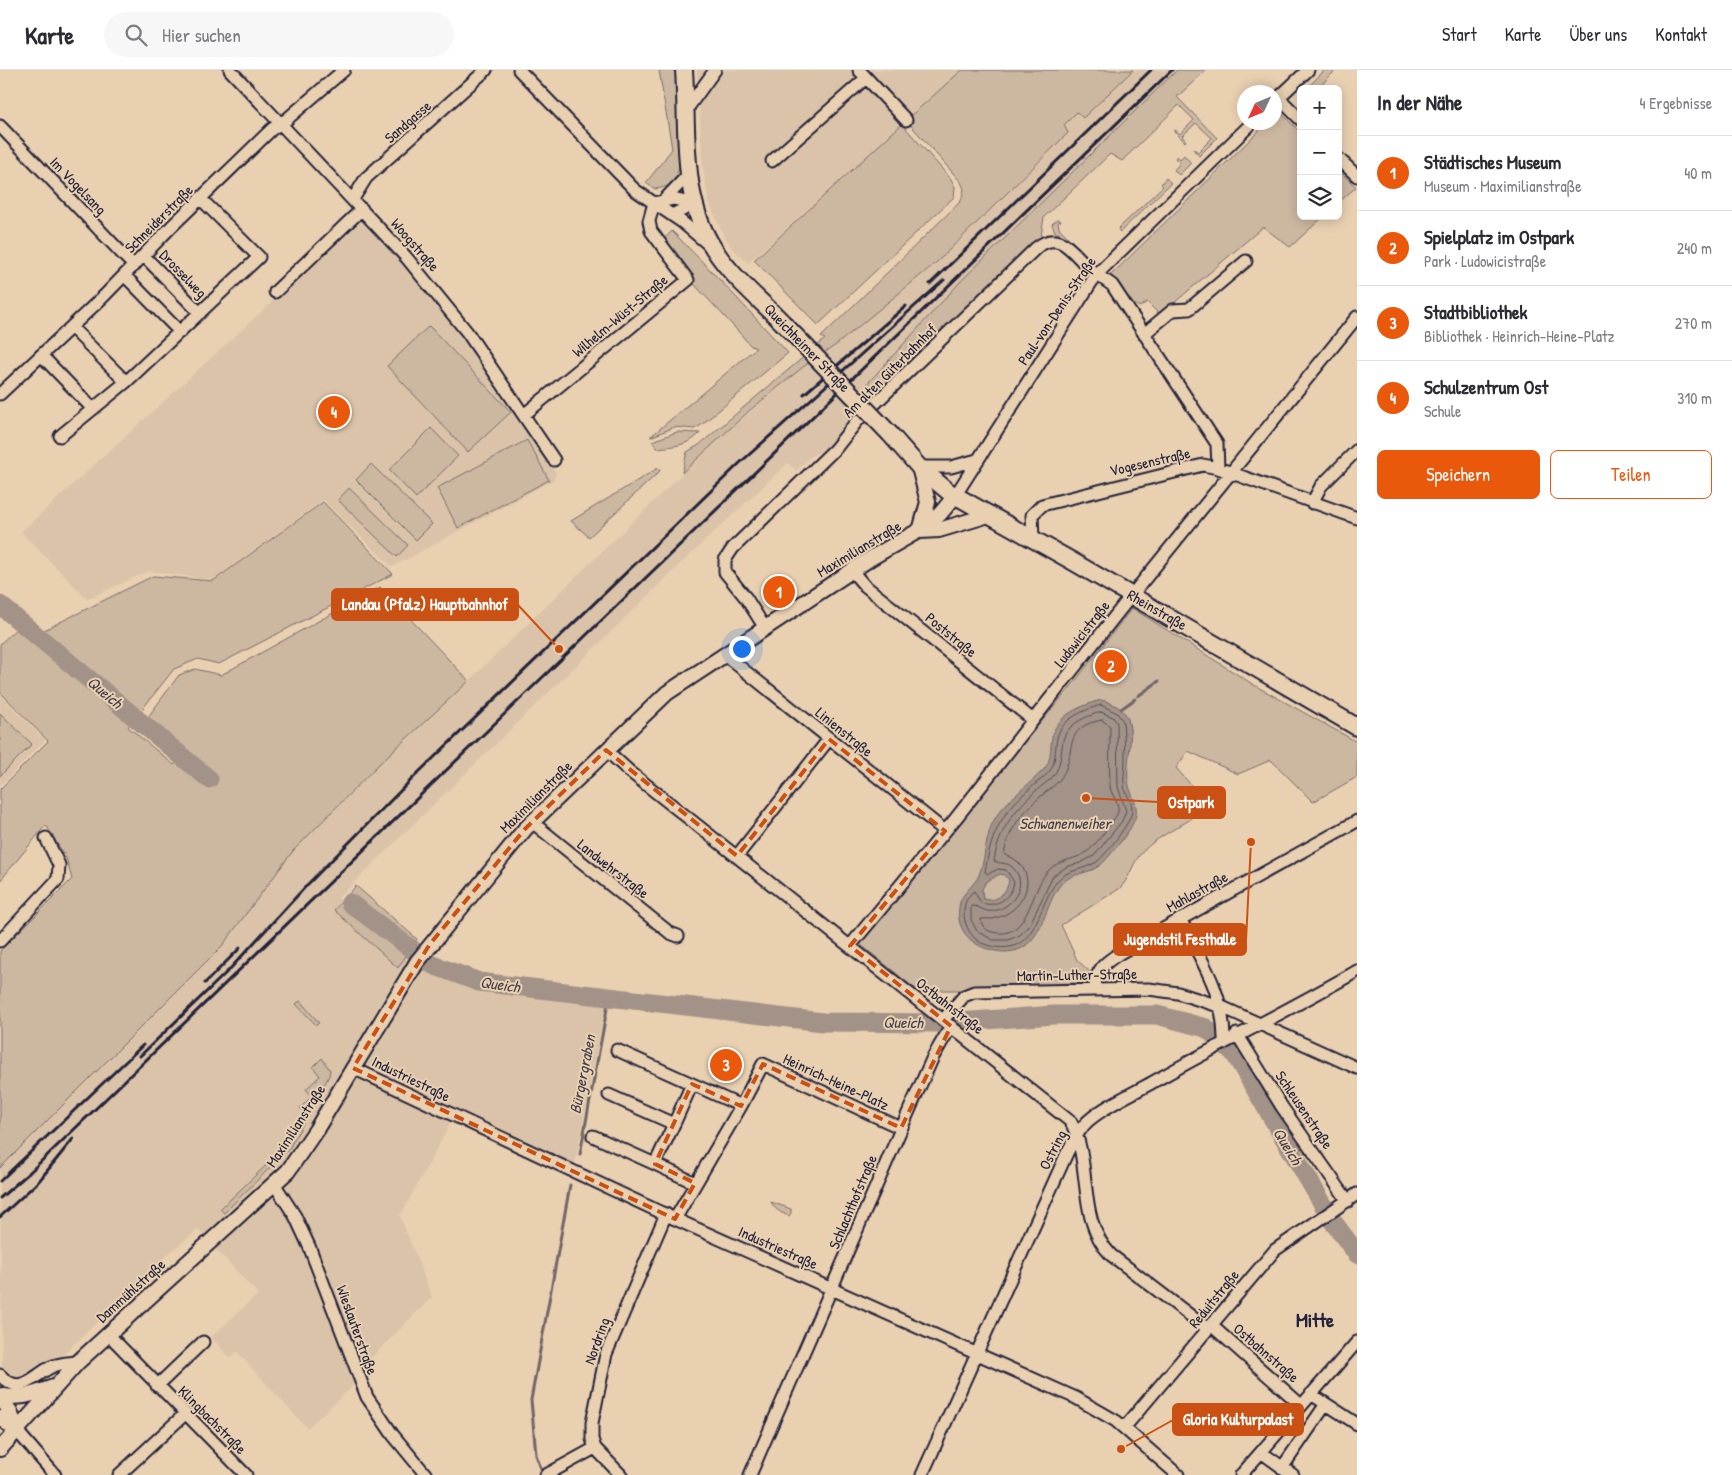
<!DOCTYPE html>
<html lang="de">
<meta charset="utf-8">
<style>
:root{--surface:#fff;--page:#f7f7f7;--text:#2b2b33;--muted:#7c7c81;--line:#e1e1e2;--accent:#ea580c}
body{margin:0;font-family:"Patrick Hand",sans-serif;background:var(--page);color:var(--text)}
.controls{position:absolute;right:15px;top:15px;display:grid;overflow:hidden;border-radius:8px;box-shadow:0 2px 12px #0003}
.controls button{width:45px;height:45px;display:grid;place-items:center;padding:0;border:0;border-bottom:1px solid var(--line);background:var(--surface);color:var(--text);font:25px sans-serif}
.compass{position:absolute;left:1237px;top:15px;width:45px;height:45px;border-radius:50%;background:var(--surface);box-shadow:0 2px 12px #0003;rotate:226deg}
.you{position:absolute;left:741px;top:578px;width:18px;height:18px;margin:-12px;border:4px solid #fff;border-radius:50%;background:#1a73e8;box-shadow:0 0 0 8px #1a73e833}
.badge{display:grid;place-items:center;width:32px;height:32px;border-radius:50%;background:var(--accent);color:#fff;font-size:16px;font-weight:700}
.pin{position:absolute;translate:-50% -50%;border:2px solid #fff;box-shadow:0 1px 5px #0006}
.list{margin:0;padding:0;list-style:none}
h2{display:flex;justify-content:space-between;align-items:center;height:65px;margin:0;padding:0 20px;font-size:21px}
h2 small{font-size:16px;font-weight:400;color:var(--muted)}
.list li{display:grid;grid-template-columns:32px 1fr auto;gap:15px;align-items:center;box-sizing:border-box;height:75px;padding:0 20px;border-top:1px solid var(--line)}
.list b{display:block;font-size:19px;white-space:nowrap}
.list p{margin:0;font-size:16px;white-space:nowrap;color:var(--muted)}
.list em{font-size:16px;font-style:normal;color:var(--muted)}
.actions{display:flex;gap:10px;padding:15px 20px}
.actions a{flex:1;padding:11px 0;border:1px solid var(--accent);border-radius:8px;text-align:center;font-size:18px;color:var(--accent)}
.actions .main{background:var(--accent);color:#fff}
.icon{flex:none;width:28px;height:28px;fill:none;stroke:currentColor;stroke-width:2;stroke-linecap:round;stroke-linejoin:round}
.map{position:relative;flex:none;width:1357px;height:1405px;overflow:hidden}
header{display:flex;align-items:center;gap:30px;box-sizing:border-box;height:70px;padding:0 25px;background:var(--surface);border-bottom:1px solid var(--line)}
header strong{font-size:24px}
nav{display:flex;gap:28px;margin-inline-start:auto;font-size:18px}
.search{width:350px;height:45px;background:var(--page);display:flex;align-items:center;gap:12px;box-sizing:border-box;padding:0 18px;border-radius:28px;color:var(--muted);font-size:19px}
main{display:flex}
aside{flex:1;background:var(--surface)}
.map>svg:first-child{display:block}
.built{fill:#dac3a8}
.green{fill:#ccb7a0;stroke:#776c6e}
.water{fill:#a29287;stroke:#6f6569;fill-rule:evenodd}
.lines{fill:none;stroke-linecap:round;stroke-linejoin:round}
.shore{stroke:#554f59;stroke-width:1}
.stream{stroke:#6f6569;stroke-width:3}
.river{stroke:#a29287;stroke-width:19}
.minor-casing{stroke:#22223b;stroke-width:15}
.tertiary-casing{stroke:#22223b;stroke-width:18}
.secondary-casing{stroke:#22223b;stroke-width:20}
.minor{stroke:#e9d0b1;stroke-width:11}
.tertiary{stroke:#e9d0b1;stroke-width:14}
.secondary{stroke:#e9d0b1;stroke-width:16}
.rail{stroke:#22223b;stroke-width:3}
.secondary-bridge-casing{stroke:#22223b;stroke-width:20;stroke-linecap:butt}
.secondary-bridge{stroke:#e9d0b1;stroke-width:16}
.marked{fill:none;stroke:#ca5113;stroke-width:4;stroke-dasharray:10 6;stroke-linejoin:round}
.labels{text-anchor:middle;stroke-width:4;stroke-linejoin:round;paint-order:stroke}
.street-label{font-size:15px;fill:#22223b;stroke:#e9d0b1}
.water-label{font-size:16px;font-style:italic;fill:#423e4e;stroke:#e9d0b1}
.district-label{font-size:20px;font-weight:bold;fill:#22223b;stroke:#e9d0b1}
.leader{fill:none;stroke:#ca5113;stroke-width:2}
.callout-dot{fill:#ca5113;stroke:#e9d0b1;stroke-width:2}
.callout{fill:#ca5113;stroke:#ca5113;stroke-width:2}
.callout-label{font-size:16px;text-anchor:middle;font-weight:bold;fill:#fff}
</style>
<header>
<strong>Karte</strong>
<div class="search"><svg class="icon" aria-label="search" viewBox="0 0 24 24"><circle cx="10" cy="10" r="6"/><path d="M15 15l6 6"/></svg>Hier suchen</div>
<nav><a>Start</a><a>Karte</a><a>Über uns</a><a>Kontakt</a></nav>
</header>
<main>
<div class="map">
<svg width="1357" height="1405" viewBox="0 0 1357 1405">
<rect width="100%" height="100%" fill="#e9d0b1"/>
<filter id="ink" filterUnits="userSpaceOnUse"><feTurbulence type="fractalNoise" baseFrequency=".02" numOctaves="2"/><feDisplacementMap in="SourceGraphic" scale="10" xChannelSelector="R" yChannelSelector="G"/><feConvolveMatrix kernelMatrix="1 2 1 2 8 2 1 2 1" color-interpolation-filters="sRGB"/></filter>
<g filter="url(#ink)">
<path class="built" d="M 697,0 L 962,0 L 748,193 L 731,177 L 723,164 L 709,133 L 703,99 Z
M 1133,0 L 1177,0 L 961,211 L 843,341 L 849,348 L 840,365 L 824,381 L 811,386 L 796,401 L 788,393 L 676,498 L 338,828 L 432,896 L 478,914 L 606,930 L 574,1099 L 453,1044 L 446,1062 L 400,1146 L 432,1227 L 366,1293 L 351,1318 L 307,1358 L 237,1282 L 230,1288 L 211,1267 L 258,1224 L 198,1160 L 170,1182 L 63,1285 L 48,1291 L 33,1305 L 21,1309 L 8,1306 L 2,1301 L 0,1098 L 222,876 L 293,781 L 381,692 L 469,611 L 717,370 L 803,297 L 836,275 L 938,191 L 1068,63 L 1063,55 L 1077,42 L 1083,48 Z
M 356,147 L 365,147 L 436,226 L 476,281 L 556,403 L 553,410 L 392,497 L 323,430 L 213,510 L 149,501 L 87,529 L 21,462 L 270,234 Z
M 0,625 L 45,670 L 0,716 Z"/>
<path class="green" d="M 659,0 L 676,0 C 678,26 687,87 675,109 C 671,116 663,118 655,119 L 646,113 L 672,79 Z
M 962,0 L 1133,0 L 1083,48 L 1077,42 L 1064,55 L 1068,63 L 938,191 L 836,275 L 803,297 L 749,341 L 682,403 L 687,382 L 699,375 L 825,269 L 821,267 L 961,131 L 964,119 L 961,112 L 906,50 Z
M 1177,0 L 1206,0 L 1177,27 L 1217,68 L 1199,86 L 1192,78 L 1198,82 L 1212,68 L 1196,53 L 1182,66 L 1186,71 L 1185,72 L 1174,61 L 1175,60 L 1180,64 L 1194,50 L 1179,35 L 1122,91 L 1110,84 L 1044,147 L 1041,167 L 876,323 L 867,314 L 961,211 Z
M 1325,0 L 1336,0 L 1317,19 L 1306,19 Z
M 1279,41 L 1301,63 L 1301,146 L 1324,146 L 1290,177 L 1263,157 L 1160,245 L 1147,232 L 1140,237 L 1132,233 L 1109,207 L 1267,53 L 1274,52 L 1275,46 Z
M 902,54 L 951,109 L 955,117 L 954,127 L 818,255 L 754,190 Z
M 1184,85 L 1191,93 L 1179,105 L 1174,100 L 1180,93 L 1175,88 L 1177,86 L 1180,89 Z
M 1338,100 L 1356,117 L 1338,133 Z
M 1166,108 L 1171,113 L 1120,162 L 1118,159 L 1163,116 L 1161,114 Z
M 1058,149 L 1061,151 L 1058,152 L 1059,158 L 1088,187 L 1093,187 L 1093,192 L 1090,193 L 1064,166 L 1055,162 L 1052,154 Z
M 672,161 L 720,210 L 788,283 L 700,356 L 694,359 L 675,357 L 650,367 L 756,278 L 751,276 C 721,241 688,210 659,174 Z
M 429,256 L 511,342 L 468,382 L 387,296 Z
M 431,358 L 458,386 L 416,428 L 389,400 Z
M 677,362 L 700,363 C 688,376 674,376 657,378 L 652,371 Z
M 527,370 L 549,410 L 458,458 L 437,418 Z
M 371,394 L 432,454 L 416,470 L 356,410 Z
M 658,398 L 660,401 L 589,467 L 571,451 Z
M 349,418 L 408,475 L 397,487 L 338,430 Z
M 323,432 L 393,504 L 219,594 L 198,589 L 174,599 L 128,657 L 174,695 L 185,685 L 145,651 L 179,605 L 195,599 L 221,605 L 380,517 L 469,611 L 381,692 L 293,781 L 222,876 L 0,1098 L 0,881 L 72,809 L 66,788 L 46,755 L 0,811 L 0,719 L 48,671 L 0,622 L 0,574 L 19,556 L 32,566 L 153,506 L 213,511 Z
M 1132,538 L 1254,615 L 1357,672 L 1357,707 L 1313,732 L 1271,690 L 1238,704 L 1188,681 L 1176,698 L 1199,724 L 1186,740 L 1191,749 C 1174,760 1151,770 1139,786 C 1131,797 1129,810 1119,819 L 1061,855 L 1077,890 L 1089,901 L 1085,920 L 919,920 L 913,917 L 855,870 L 1070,618 Z
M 0,643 L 32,674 L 0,706 Z
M 356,816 L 417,869 L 398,898 L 334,840 Z
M 300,931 L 319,953 L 316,955 L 296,934 Z
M 322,988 L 330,1000 L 329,1006 L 289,1079 L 224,1143 L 220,1139 L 293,1070 L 287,1063 L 306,1044 L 300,1038 L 312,1026 L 306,1019 L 320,1006 L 313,997 Z
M 771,1132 L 791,1139 L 791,1143 L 789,1146 C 781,1143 774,1139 771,1132 Z"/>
<path class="water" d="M 1101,630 C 1111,632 1124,638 1128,649 C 1135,670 1124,696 1129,716 C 1134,732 1141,739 1132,755 C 1130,761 1104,794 1099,796 C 1088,804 1072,803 1062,813 C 1043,833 1044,882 1005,882 C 978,881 952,864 960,832 C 963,822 975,815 979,805 C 986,788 985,766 994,750 C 1006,729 1028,717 1044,699 C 1052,691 1050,677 1052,667 C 1056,645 1083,635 1101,630 ZM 1000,804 L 1004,805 L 1009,810 C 1007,823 997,832 983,829 L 982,819 L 986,812 Z"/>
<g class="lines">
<path class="shore" d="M 1101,635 L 1117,643 L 1123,651 C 1124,664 1125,677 1125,689 C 1125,698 1123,708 1124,716 C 1126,726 1135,734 1131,745 C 1128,755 1104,788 1095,793 C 1083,800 1067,800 1058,810 C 1035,837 1038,892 984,874 C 964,867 956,834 974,821 L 981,833 C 997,838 1011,828 1014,812 L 1006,800 L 998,799 L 988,804 L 985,802 C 991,766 999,746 1026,722 C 1033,715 1043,709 1049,702 C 1056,693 1055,679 1057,668 C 1061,649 1084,640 1101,635 Z
M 1101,642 L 1113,647 L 1117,653 L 1118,717 L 1126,741 L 1122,751 L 1094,786 L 1080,793 L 1066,797 L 1053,806 L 1030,854 L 1020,865 L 1008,870 L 993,870 L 977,861 L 971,850 L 971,836 C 978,835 985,843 993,841 C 1013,838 1030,813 1012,797 C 1007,792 999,794 994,791 C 999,760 1014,740 1037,720 C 1042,715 1050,711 1054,705 C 1061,695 1061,682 1063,671 C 1066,654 1087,646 1101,642 Z
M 1102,650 L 1110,656 C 1110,676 1109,697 1110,717 C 1111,725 1120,733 1118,742 C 1116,748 1094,777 1088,781 C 1076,791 1060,788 1048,801 C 1030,820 1029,872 992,862 C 985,860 981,855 981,849 C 986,848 991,850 996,848 C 1021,842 1039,811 1017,791 C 1013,787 1008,787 1004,784 C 1009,758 1022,743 1041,726 C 1047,721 1056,715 1061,708 C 1078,683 1060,657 1102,650 Z"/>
<path class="stream" d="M 1138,626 L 1159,611
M 1121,639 L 1135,629
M 580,1084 L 609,928
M 543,1404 L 536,1385 L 531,1330 L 570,1115"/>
<path class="river" d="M 0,535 L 209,709
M 350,833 L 433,895 L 479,912 L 823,952 L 944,953 L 1054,945 L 1157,945 L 1206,958 L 1234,983 L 1334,1153 L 1357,1184"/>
<g class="minor-casing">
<path id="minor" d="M 230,0 L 406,187 L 467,262 L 554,390
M 519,0 L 635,120 L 682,152 L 708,174
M 859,0 L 906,50
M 1279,28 L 1301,50
M 1274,32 L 1308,0
M 687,39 L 715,0
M 0,56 L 134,196
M 1338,88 L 1357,106
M 772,91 L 866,8
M 353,129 L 366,108 L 486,0
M 665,129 L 690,103
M 654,133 L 673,129 L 695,134
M 672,145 L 695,134
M 144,186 L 200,243
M 125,206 L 180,262
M 275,222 L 362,139
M 71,257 L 126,312
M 1144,264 L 1173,240 L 1189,239 L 1246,191
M 41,285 L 93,339
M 0,324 L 104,226 L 172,156 L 272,59 L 286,50 L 344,0
M 525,344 L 688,210 L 651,161 L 649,151 L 654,133
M 60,366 L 126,312 L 259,187 L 200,128
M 919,397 L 951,397 L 977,390
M 955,426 L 1096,205 L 1253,52
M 1312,433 L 1321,416 L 1357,380
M 1033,469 L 1032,445 L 1042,435 L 1203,395 L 1218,398 L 1357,448
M 852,501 L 864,515 L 1033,650
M 765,558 L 746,528 L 725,502 L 725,490 L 733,478 L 835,379 L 858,350 L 1036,178 C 1061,158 1073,184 1090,199 C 1097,205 1105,210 1112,215 L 1217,374 L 1218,398
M 725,585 L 945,761
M 606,680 L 629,701 L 1071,1052 C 1093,1094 1076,1149 1111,1185 L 1208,1259
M 532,752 L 670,863 L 678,866
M 737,786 L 829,669
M 1180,849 C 1201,889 1225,925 1224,971
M 0,871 L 58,809 L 59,795 L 46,768
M 850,876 L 956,748 L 1123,536 L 1357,247
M 1095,920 C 1095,900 1104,893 1120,883 L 1357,751
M 943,950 L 964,926 L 974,922 L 1149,919 L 1178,923 L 1222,937 L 1357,998
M 1237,964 L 1282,1037 L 1348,1131
M 617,980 L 741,1036 L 763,994 L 901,1058
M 353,998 L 675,1149 L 1076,1328 L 1116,1351 L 1178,1405
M 609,1025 L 674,1054 L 692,1014
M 593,1066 L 655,1094 L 674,1054
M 655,1094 L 695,1113
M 275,1115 L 295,1146 L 309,1176 L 367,1327 L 393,1365 L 426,1405
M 675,1149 L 741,1036
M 1211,1255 L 1301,1335
M 108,1264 L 246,1405
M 0,1305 C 20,1327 33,1306 51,1297 C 59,1293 69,1293 78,1292
M 157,1316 L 203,1272
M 1311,1324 L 1357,1354
M 1124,1358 L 1275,1180 L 1357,1124
M 17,1361 L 55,1405
M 1261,1382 L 1293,1405
M 1282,1398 L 1326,1334
M 119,1405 L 185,1344
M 546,1405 L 595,1378
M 621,1405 L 595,1378 L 592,1369 L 592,1353 L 606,1284 L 666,1144
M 750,1405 L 912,1034 L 933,987 L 951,956
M 922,1405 L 1067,1083 C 1073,1072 1078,1060 1088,1051 C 1106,1035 1132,1024 1153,1012 C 1221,973 1290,940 1357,901
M 1241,1405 L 1357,1272"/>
</g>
<g class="tertiary-casing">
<path id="tertiary" d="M 919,397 L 928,432 L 920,461
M 920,461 L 939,460 L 989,445
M 0,1325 C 20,1330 34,1324 53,1317
M 0,1327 L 10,1341 L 17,1361
M 0,1348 L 17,1361
M 0,1379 L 78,1292 L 288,1101 L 316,1060 L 417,892 L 525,759 L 667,623 L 871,488 L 925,457 L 940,444 L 955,426"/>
</g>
<g class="secondary-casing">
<path id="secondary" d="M 684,0 C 688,58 680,128 714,179 C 731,206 759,229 782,252
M 890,364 L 919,397 L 949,422 L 1072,491 L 1357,657"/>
</g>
<use href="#minor" class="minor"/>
<use href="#tertiary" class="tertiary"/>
<use href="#secondary" class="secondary"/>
<path class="rail" d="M 930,214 L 1151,0
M 804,324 L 906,236
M 205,913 L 240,878
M 140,986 L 229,900 L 308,814 L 420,701 L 742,391 L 944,210
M 0,1111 L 143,975
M 0,1128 L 30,1102 L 1172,0
M 0,1147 L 38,1112 L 73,1069"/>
<g class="secondary-bridge-casing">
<path id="secondary-bridge" d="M 782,252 L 890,364"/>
</g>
<use href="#secondary-bridge" class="secondary-bridge"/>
</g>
</g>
<path class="marked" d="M 829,669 L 945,761 L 850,876 L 951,956 L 901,1058 L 763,994 L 741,1036 L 692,1014 L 655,1094 L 695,1113 L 675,1149 L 353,998 L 430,874 L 525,759 L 606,680 L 737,786 Z"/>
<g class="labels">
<g class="street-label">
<text transform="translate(408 52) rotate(-41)" y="5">Sandgasse</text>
<text transform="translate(78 116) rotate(46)" y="5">Im Vogelsang</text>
<text transform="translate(159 149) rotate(-45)" y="5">Schneiderstraße</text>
<text transform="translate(415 175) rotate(49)" y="5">Woogstraße</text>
<text transform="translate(183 204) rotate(46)" y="5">Drosselweg</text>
<text transform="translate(1057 241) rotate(-56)" y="5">Paul-von-Denis-Straße</text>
<text transform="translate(620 246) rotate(-40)" y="5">Wilhelm-Wüst-Straße</text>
<text transform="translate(807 278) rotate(46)" y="5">Queichheimer Straße</text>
<text transform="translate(890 301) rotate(-45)" y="5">Am alten Güterbahnhof</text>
<text transform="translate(1150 392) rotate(-13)" y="5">Vogesenstraße</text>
<text transform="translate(859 479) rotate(-31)" y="5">Maximilianstraße</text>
<text transform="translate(1157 540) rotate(30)" y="5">Rheinstraße</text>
<text transform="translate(1082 564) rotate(-52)" y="5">Ludowicistraße</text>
<text transform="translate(951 565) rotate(39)" y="5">Poststraße</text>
<text transform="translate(844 662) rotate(39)" y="5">Linienstraße</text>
<text transform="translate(536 727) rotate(-45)" y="5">Maximilianstraße</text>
<text transform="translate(613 799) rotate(38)" y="5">Landwehrstraße</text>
<text transform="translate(1197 822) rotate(-29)" y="5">Mahlastraße</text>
<text transform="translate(1077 905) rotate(-1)" y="5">Martin-Luther-Straße</text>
<text transform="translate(950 936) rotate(38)" y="5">Ostbahnstraße</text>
<text transform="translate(411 1009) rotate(26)" y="5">Industriestraße</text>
<text transform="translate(836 1012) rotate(25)" y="5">Heinrich-Heine-Platz</text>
<text transform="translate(1304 1040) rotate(56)" y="5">Schleusenstraße</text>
<text transform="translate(296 1056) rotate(-57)" y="5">Maximilianstraße</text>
<text transform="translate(1053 1080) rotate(-63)" y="5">Ostring</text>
<text transform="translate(853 1132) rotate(-67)" y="5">Schlachthofstraße</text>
<text transform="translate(778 1178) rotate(24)" y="5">Industriestraße</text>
<text transform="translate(131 1221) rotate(-42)" y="5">Dammühlstraße</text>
<text transform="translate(1214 1229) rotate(-51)" y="5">Reduitstraße</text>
<text transform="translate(357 1260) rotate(70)" y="5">Wieslauterstraße</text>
<text transform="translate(597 1271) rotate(-70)" y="5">Nordring</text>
<text transform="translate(1266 1283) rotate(41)" y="5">Ostbahnstraße</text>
<text transform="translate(212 1350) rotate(45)" y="5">Klingbachstraße</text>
</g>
<g class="water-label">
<text transform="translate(105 622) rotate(40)" y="6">Queich</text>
<text x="1065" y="759">Schwanenweiher</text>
<text transform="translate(500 914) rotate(8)" y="6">Queich</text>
<text transform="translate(903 952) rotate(1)" y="6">Queich</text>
<text transform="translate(582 1004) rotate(-79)" y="6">Bürgergraben</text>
<text transform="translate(1288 1076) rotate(59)" y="6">Queich</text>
</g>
<g class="district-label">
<text x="1315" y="1257">Mitte</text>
</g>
</g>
<path class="leader" d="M559 579L518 535M1086 728L1158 732M1251 772L1246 870M1121 1379L1173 1350"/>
<g class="callout-dot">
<circle cx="559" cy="579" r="5"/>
<circle cx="1086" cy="728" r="5"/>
<circle cx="1251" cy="772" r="5"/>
<circle cx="1121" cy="1379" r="5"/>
</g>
<g class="callout">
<rect x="332" y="519" width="186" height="31" rx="5"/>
<rect x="1158" y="717" width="67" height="31" rx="5"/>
<rect x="1114" y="854" width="132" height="31" rx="5"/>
<rect x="1173" y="1334" width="130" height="31" rx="5"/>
</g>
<g class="callout-label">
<text x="425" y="540">Landau (Pfalz) Hauptbahnhof</text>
<text x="1191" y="738">Ostpark</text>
<text x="1180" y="875">Jugendstil Festhalle</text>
<text x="1238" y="1355">Gloria Kulturpalast</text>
</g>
</svg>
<div class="controls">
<button>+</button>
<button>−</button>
<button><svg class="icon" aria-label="layers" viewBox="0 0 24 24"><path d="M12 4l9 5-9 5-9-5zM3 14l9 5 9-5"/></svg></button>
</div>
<svg class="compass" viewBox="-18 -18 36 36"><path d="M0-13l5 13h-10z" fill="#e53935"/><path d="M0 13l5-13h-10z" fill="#7c7c81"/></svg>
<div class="you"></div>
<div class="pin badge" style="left:779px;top:522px">1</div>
<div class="pin badge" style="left:1111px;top:596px">2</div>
<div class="pin badge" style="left:726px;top:995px">3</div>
<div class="pin badge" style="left:334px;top:342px">4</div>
</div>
<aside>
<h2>In der Nähe<small>4 Ergebnisse</small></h2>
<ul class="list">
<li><span class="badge">1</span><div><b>Städtisches Museum</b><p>Museum · Maximilianstraße</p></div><em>40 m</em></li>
<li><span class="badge">2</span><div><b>Spielplatz im Ostpark</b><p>Park · Ludowicistraße</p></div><em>240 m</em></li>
<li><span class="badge">3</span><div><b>Stadtbibliothek</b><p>Bibliothek · Heinrich-Heine-Platz</p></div><em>270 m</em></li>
<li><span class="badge">4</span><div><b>Schulzentrum Ost</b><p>Schule</p></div><em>310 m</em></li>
</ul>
<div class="actions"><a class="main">Speichern</a><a>Teilen</a></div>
</aside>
</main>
